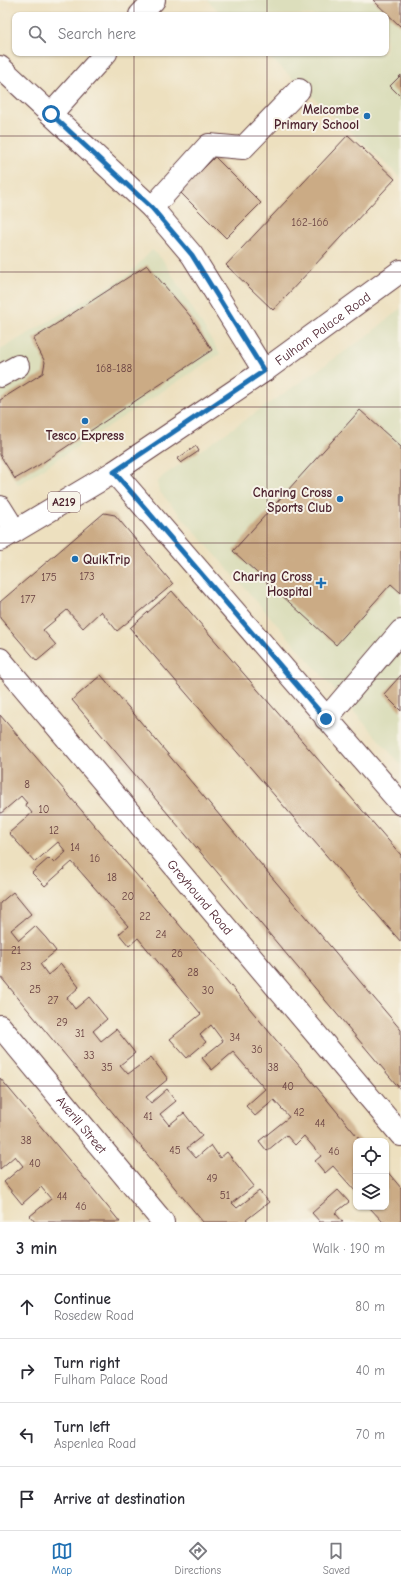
<!DOCTYPE html>
<meta charset="utf-8">
<style>
:root{--surface:#fff;--page:#f7f7f7;--text:#2b2b33;--muted:#7c7c81;--line:#e1e1e2;--accent:#1f6fb2}
body{margin:0;font-family:"Comic Neue",sans-serif;background:var(--page);color:var(--text)}
.controls{position:absolute;right:12px;bottom:12px;display:grid;overflow:hidden;border-radius:8px;box-shadow:0 1px 3px #0004}
.controls button{width:36px;height:36px;display:grid;place-items:center;padding:0;border:0;border-bottom:1px solid var(--line);background:var(--surface);color:var(--text);font:20px sans-serif}
.stop{position:absolute;width:12px;height:12px;margin:-9px;border:3px solid #1f6fb2;border-radius:50%;background:#fff}
.stop.end{background:#1f6fb2;border-color:#fff;box-shadow:0 1px 4px #0008}
.list{margin:0;padding:0;list-style:none}
h2{display:flex;justify-content:space-between;align-items:center;height:52px;margin:0;padding:0 16px;font-size:17px}
h2 small{font-size:13px;font-weight:400;color:var(--muted)}
.list li{display:grid;grid-template-columns:26px 1fr auto;gap:12px;align-items:center;box-sizing:border-box;height:64px;padding:0 16px;border-top:1px solid var(--line)}
.list b{display:block;font-size:15px;white-space:nowrap}
.list p{margin:0;font-size:13px;white-space:nowrap;color:var(--muted)}
.list em{font-size:13px;font-style:normal;color:var(--muted)}
.icon{flex:none;width:22px;height:22px;fill:none;stroke:currentColor;stroke-width:2;stroke-linecap:round;stroke-linejoin:round}
.map{position:relative;flex:none;width:401px;height:1222px;overflow:hidden}
.search{position:absolute;background:var(--surface);box-shadow:0 1px 3px #0004;left:12px;right:12px;top:12px;height:44px;display:flex;align-items:center;gap:10px;box-sizing:border-box;padding:0 14px;border-radius:8px;color:var(--muted);font-size:15px}
.sheet{height:308px;background:var(--surface)}
nav{display:flex;justify-content:space-around;align-items:center;box-sizing:border-box;height:56px;border-top:1px solid var(--line);background:var(--surface);font-size:11px;color:var(--muted)}
nav a{display:grid;justify-items:center;gap:2px}
nav .on{color:var(--accent)}
.map>svg:first-child{display:block}
.built{fill:#dcdebc}
.building{fill:#cbab85}
.lines{fill:none;stroke-linecap:round;stroke-linejoin:round}
.minor-casing{stroke:#623c41;stroke-width:24}
.major-casing{stroke:#623c41;stroke-width:24}
.minor{stroke:#fff;stroke-width:22}
.major{stroke:#fff;stroke-width:22}
.route{stroke:#1f6fb2;stroke-width:5}
.grid{fill:none;stroke:#4a1f2b;stroke-width:1;stroke-opacity:0.55}
.poi-dot{fill:#1f6fb2;stroke:#f7f3e8;stroke-width:1.5}
.labels{text-anchor:middle;stroke-width:4;stroke-linejoin:round;paint-order:stroke}
.number-label{font-size:11px;fill:#6a4242}
.shield{fill:#f7f3e8;stroke:#7e5f64;stroke-width:1}
.shield-label{font-size:12px;font-weight:bold;fill:#4a1f2b}
.poi-label{font-size:13px;font-weight:bold;fill:#4a1f2b;stroke:#f7f3e8;text-anchor:end}
.street-label{font-size:13px;fill:#4a1f2b;stroke:#f7f3e8}
</style>
<div class="map">
<svg width="401" height="1222" viewBox="0 0 401 1222">
<rect width="100%" height="100%" fill="#f7f3e8"/>
<filter id="ink" filterUnits="userSpaceOnUse"><feTurbulence type="fractalNoise" baseFrequency=".025" numOctaves="2"/><feDisplacementMap in="SourceGraphic" scale="8" xChannelSelector="R" yChannelSelector="G"/><feConvolveMatrix kernelMatrix="1 2 1 2 8 2 1 2 1" color-interpolation-filters="sRGB"/></filter>
<filter id="wash" filterUnits="userSpaceOnUse"><feTurbulence type="fractalNoise" baseFrequency=".012" numOctaves="4" result="noise"/><feDisplacementMap in="SourceGraphic" scale="16" xChannelSelector="R" yChannelSelector="G"/><feGaussianBlur stdDeviation="0.9" result="paint"/><feColorMatrix in="noise" values="0 0 0 0 0 0 0 0 0 0 0 0 0 0 0 0 0 1.4 0 .05"/><feComposite in="paint" operator="in"/></filter>
<g filter="url(#wash)">
<rect width="100%" height="100%" fill="#ede0bf"/>
<path class="built" d="M 207,0 L 401,0 L 401,178 L 265,53 L 386,53 L 386,15 L 223,15 Z
M 152,250 L 163,260 L 220,354 L 18,485 L 0,454 L 0,350 L 129,274 Z
M 401,308 L 401,765 L 159,491 L 157,483 L 163,476 L 366,337 Z"/>
<g id="blocks">
<path class="building" d="M 373,0 L 401,0 L 401,27 Z
M 401,75 L 401,97 L 390,86 Z
M 348,135 L 395,179 L 273,310 L 226,265 Z
M 215,157 L 261,203 L 226,238 L 180,192 Z
M 147,265 L 191,317 L 212,350 L 39,465 L 15,479 L 0,455 L 0,400 L 43,373 L 45,362 L 33,339 Z
M 360,410 L 401,447 L 401,593 L 391,584 L 336,645 L 233,551 Z
M 196,446 L 199,451 L 181,463 L 177,459 Z
M 104,513 L 115,515 L 173,584 L 117,631 L 101,611 L 83,628 L 67,610 L 43,630 L 56,645 L 37,661 L 0,618 L 0,602 Z
M 172,591 L 401,855 L 401,942 L 130,628 Z
M 101,675 L 401,1030 L 401,1090 L 72,700 Z
M 401,675 L 401,711 L 384,694 Z
M 0,715 L 200,949 L 281,1046 L 296,1062 L 361,1141 L 356,1141 L 356,1192 L 333,1166 L 325,1173 L 315,1161 L 321,1156 L 304,1136 L 295,1145 L 286,1135 L 267,1151 L 259,1141 L 289,1117 L 274,1100 L 255,1116 L 246,1106 L 265,1089 L 233,1052 L 212,1070 L 202,1058 L 223,1041 L 211,1025 L 200,1035 L 206,1042 L 187,1058 L 170,1039 L 201,1014 L 138,938 L 129,946 L 119,934 L 128,926 L 72,862 L 45,886 L 32,873 L 49,858 L 54,863 L 66,852 L 58,842 L 35,862 L 9,833 L 32,813 L 25,804 L 27,803 L 21,796 L 0,814 Z
M 13,892 L 31,914 L 11,930 L 19,940 L 35,926 L 46,938 L 56,951 L 40,964 L 48,975 L 61,964 L 79,987 L 67,998 L 75,1009 L 89,997 L 107,1019 L 93,1031 L 101,1041 L 116,1029 L 135,1053 L 120,1065 L 128,1074 L 151,1057 L 168,1079 L 146,1097 L 151,1103 L 167,1089 L 176,1101 L 160,1114 L 169,1125 L 184,1113 L 202,1136 L 187,1148 L 196,1158 L 211,1145 L 220,1158 L 227,1152 L 254,1186 L 232,1203 L 237,1208 L 259,1191 L 269,1202 L 246,1220 L 247,1222 L 203,1222 L 0,976 L 0,903 Z
M 0,1078 L 90,1185 L 120,1222 L 35,1222 L 30,1216 L 51,1199 L 41,1187 L 22,1204 L 4,1182 L 23,1166 L 15,1156 L 0,1169 Z
M 386,1170 L 401,1188 L 401,1222 L 383,1222 L 369,1207 L 386,1207 Z
M 338,1190 L 349,1202 L 335,1213 L 343,1222 L 320,1222 L 312,1213 Z"/>
</g>
</g>
<g filter="url(#ink)">
<use href="#blocks" fill-opacity="0" stroke="#623c41" stroke-width="1"/>
<g class="lines">
<g class="minor-casing">
<g id="minor">
<path d="M 140,15 L 154,0"/>
<path d="M 0,67 L 152,208 L 192,255 L 264,371"/>
<path d="M 51,114 L 106,53"/>
<path d="M 152,208 L 209,145 L 243,148 L 299,90"/>
<path d="M 0,376 L 18,366"/>
<path d="M 114,472 L 401,804"/>
<path d="M 0,507 L 15,531"/>
<path id="s1" d="M 0,659 L 401,1135"/>
<path d="M 326,719 L 401,631"/>
<path id="s2" d="M 0,1026 L 163,1222"/>
</g>
</g>
<g class="major-casing">
<g id="major">
<path id="s3" d="M 0,540 L 114,472 L 264,371 L 401,271"/>
</g>
</g>
<use href="#minor" class="minor"/>
<use href="#major" class="major"/>
</g>
</g>
<g class="lines" filter="url(#ink)">
<path class="route" d="M 51,114 L 152,208 L 192,255 L 264,371 L 114,472 L 326,719"/>
</g>
<path class="grid" d="M 134,0 L 134,15M 267,0 L 267,15M 134,53 L 134,1222M 267,53 L 267,1222M 0,136 L 401,136M 0,272 L 401,272M 0,407 L 401,407M 0,543 L 401,543M 0,679 L 401,679M 0,815 L 401,815M 0,950 L 401,950M 0,1086 L 401,1086"/>
<g class="poi-dot">
<circle cx="367" cy="116" r="4"/>
<circle cx="85" cy="421" r="4"/>
<circle cx="340" cy="499" r="4"/>
<circle cx="75" cy="559" r="4"/>
<path d="M319 577h4v4h4v4h-4v4h-4v-4h-4v-4h4z"/>
</g>
<g class="labels">
<g class="number-label">
<text x="310" y="226">162-166</text>
<text x="114" y="372">168-188</text>
<text x="87" y="580">173</text>
<text x="49" y="581">175</text>
<text x="28" y="603">177</text>
<text x="27" y="788">8</text>
<text x="44" y="813">10</text>
<text x="54" y="834">12</text>
<text x="75" y="851">14</text>
<text x="95" y="862">16</text>
<text x="112" y="881">18</text>
<text x="128" y="900">20</text>
<text x="145" y="920">22</text>
<text x="161" y="938">24</text>
<text x="16" y="954">21</text>
<text x="177" y="957">26</text>
<text x="26" y="970">23</text>
<text x="193" y="976">28</text>
<text x="35" y="993">25</text>
<text x="208" y="994">30</text>
<text x="53" y="1004">27</text>
<text x="62" y="1026">29</text>
<text x="80" y="1037">31</text>
<text x="235" y="1041">34</text>
<text x="257" y="1053">36</text>
<text x="89" y="1059">33</text>
<text x="107" y="1071">35</text>
<text x="273" y="1071">38</text>
<text x="288" y="1090">40</text>
<text x="299" y="1116">42</text>
<text x="148" y="1120">41</text>
<text x="320" y="1127">44</text>
<text x="26" y="1144">38</text>
<text x="175" y="1154">45</text>
<text x="334" y="1155">46</text>
<text x="35" y="1167">40</text>
<text x="212" y="1182">49</text>
<text x="225" y="1199">51</text>
<text x="62" y="1200">44</text>
<text x="81" y="1210">46</text>
</g>
<rect class="shield" x="48" y="492" width="32" height="20" rx="3"/>
<g class="shield-label">
<text x="64" y="506">A219</text>
</g>
<g class="poi-label">
<text x="359" y="114">Melcombe<tspan x="359" dy="15">Primary School</tspan></text>
<text x="85" y="440" text-anchor="middle">Tesco Express</text>
<text x="332" y="497">Charing Cross<tspan x="332" dy="15">Sports Club</tspan></text>
<text x="83" y="564" text-anchor="start">QuikTrip</text>
<text x="312" y="581">Charing Cross<tspan x="312" dy="15">Hospital</tspan></text>
</g>
<g class="street-label">
<text dy="5" stroke="none"><textPath href="#s3" startOffset="386">Fulham Palace Road</textPath></text>
<text dy="5" stroke="none"><textPath href="#s1" startOffset="311">Greyhound Road</textPath></text>
<text dy="5" stroke="none"><textPath href="#s2" startOffset="128">Averill Street</textPath></text>
</g>
</g>
</svg>
<div class="controls">
<button><svg class="icon" aria-label="locate" viewBox="0 0 24 24"><circle cx="12" cy="12" r="6"/><path d="M12 2v4M12 18v4M2 12h4M18 12h4"/></svg></button>
<button><svg class="icon" aria-label="layers" viewBox="0 0 24 24"><path d="M12 4l9 5-9 5-9-5zM3 14l9 5 9-5"/></svg></button>
</div>
<div class="stop" style="left:51px;top:114px"></div>
<div class="stop end" style="left:326px;top:719px"></div>
<div class="search"><svg class="icon" aria-label="search" viewBox="0 0 24 24"><circle cx="10" cy="10" r="6"/><path d="M15 15l6 6"/></svg>Search here</div>
</div>
<section class="sheet">
<h2>3 min<small>Walk · 190 m</small></h2>
<ul class="list">
<li><svg class="icon" aria-label="ahead" viewBox="0 0 24 24"><path d="M12 20V5M6 11l6-6 6 6"/></svg><div><b>Continue</b><p>Rosedew Road</p></div><em>80 m</em></li>
<li><svg class="icon" aria-label="right" viewBox="0 0 24 24"><path d="M7 20v-9h11M14 6l5 5-5 5"/></svg><div><b>Turn right</b><p>Fulham Palace Road</p></div><em>40 m</em></li>
<li><svg class="icon" aria-label="left" viewBox="0 0 24 24"><path d="M17 20v-9H6M10 6l-5 5 5 5"/></svg><div><b>Turn left</b><p>Aspenlea Road</p></div><em>70 m</em></li>
<li><svg class="icon" aria-label="arrive" viewBox="0 0 24 24"><path d="M6 21V4h12l-3 4 3 4H6"/></svg><div><b>Arrive at destination</b></div></li>
</ul>
</section>
<nav>
<a class="on"><svg class="icon" aria-label="map" viewBox="0 0 24 24"><path d="M3 6l6-2 6 2 6-2v14l-6 2-6-2-6 2zM9 4v14M15 6v14"/></svg>Map</a>
<a><svg class="icon" aria-label="directions" viewBox="0 0 24 24"><path d="M12 3l9 9-9 9-9-9zM9 14v-3h6M13 9l2 2-2 2"/></svg>Directions</a>
<a><svg class="icon" aria-label="saved" viewBox="0 0 24 24"><path d="M7 4h10v16l-5-4-5 4z"/></svg>Saved</a>
</nav>
